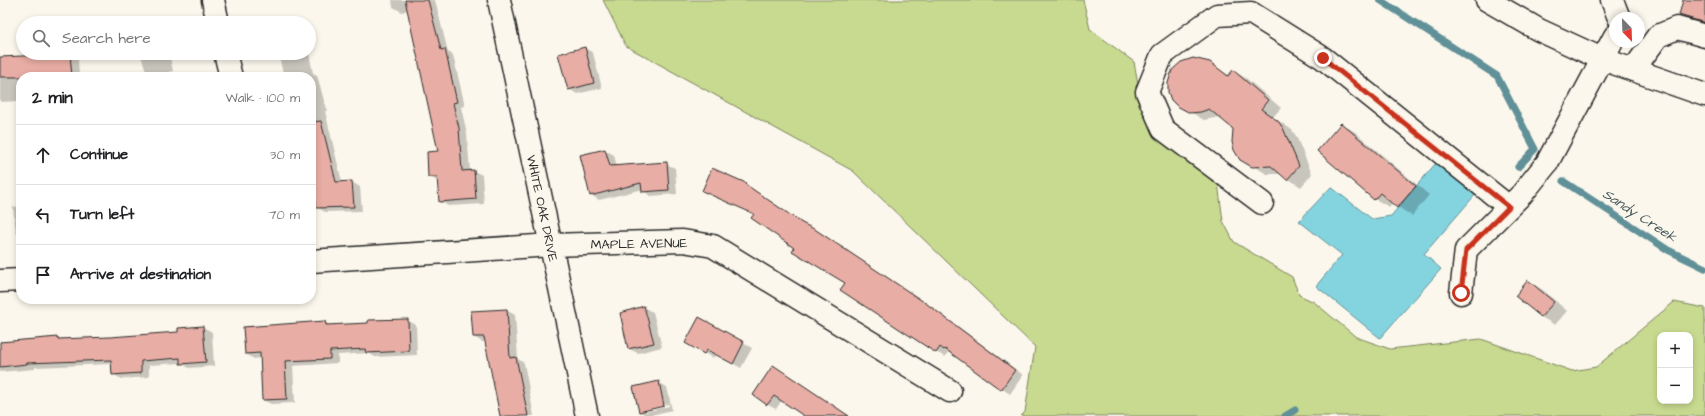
<!DOCTYPE html>
<meta charset="utf-8">
<style>
:root{--surface:#fff;--page:#f2f2f2;--text:#202124;--muted:#757577;--line:#e0e0e0}
body{margin:0;font-family:"Architects Daughter",sans-serif;background:var(--page);color:var(--text)}
.controls{position:absolute;right:12px;bottom:12px;display:grid;overflow:hidden;border-radius:8px;box-shadow:0 2px 6px #0003}
.controls button{width:36px;height:36px;display:grid;place-items:center;padding:0;border:0;border-bottom:1px solid var(--line);background:var(--surface);color:var(--text);font:20px sans-serif}
.compass{position:absolute;left:1609px;top:12px;width:36px;height:36px;border-radius:50%;background:var(--surface);box-shadow:0 2px 6px #0003;rotate:157deg}
.stop{position:absolute;width:12px;height:12px;margin:-9px;border:3px solid #c8321e;border-radius:50%;background:#fff}
.stop.end{background:#c8321e;border-color:#fff;box-shadow:0 1px 4px #0008}
.list{margin:0;padding:0;list-style:none}
h2{display:flex;justify-content:space-between;align-items:center;height:52px;margin:0;padding:0 16px;font-size:17px}
h2 small{font-size:13px;font-weight:400;color:var(--muted)}
.list li{display:grid;grid-template-columns:26px 1fr auto;gap:12px;align-items:center;box-sizing:border-box;height:60px;padding:0 16px;border-top:1px solid var(--line)}
.list b{display:block;font-size:15px;white-space:nowrap}
.list em{font-size:13px;font-style:normal;color:var(--muted)}
.icon{flex:none;width:22px;height:22px;fill:none;stroke:currentColor;stroke-width:2;stroke-linecap:round;stroke-linejoin:round}
.map{position:relative;flex:none;width:1705px;height:416px;overflow:hidden}
.search{position:absolute;background:var(--surface);box-shadow:0 2px 6px #0003;left:16px;top:16px;width:300px;height:44px;display:flex;align-items:center;gap:10px;box-sizing:border-box;padding:0 14px;border-radius:22px;color:var(--muted);font-size:15px}
.panel{position:absolute;background:var(--surface);box-shadow:0 2px 6px #0003;left:16px;top:72px;width:300px;height:232px;border-radius:16px}
.map>svg:first-child{display:block}
.green{fill:#c8da8f;stroke:#7a825d;fill-rule:evenodd}
.water{fill:#84d4e0;stroke:#609098}
.shadow{fill:#0003;fill-rule:evenodd}
.lines{fill:none;stroke-linecap:round;stroke-linejoin:round}
.stream{stroke:#609098;stroke-width:7}
.building{fill:#e8ada4;stroke:#2b2b2b}
.minor-casing{stroke:#2b2b2b;stroke-width:25}
.major-casing{stroke:#2b2b2b;stroke-width:25}
.minor{stroke:#fbf7ec;stroke-width:22}
.major{stroke:#fbf7ec;stroke-width:22}
.route{stroke:#c8321e;stroke-width:5}
.labels{text-anchor:middle;stroke-width:3;stroke-linejoin:round;paint-order:stroke}
.street-label{font-size:13px;fill:#2b2b2b;stroke:#fbf7ec}
.water-label{font-size:14px;font-style:italic;fill:#415558;stroke:#fbf7ec}
</style>
<div class="map">
<svg width="1705" height="416" viewBox="0 0 1705 416">
<rect width="100%" height="100%" fill="#fbf7ec"/>
<filter id="ink" filterUnits="userSpaceOnUse"><feTurbulence type="fractalNoise" baseFrequency=".025" numOctaves="2"/><feDisplacementMap in="SourceGraphic" scale="8" xChannelSelector="R" yChannelSelector="G"/><feConvolveMatrix kernelMatrix="1 2 1 2 8 2 1 2 1" color-interpolation-filters="sRGB"/></filter>
<g filter="url(#ink)">
<path class="green" d="M 603,0 L 1083,0 L 1090,29 L 1134,62 L 1141,100 L 1218,183 L 1223,221 L 1234,242 L 1292,277 L 1299,295 L 1314,302 L 1356,337 L 1390,349 L 1481,339 L 1572,371 L 1596,367 L 1674,302 L 1705,308 L 1705,416 L 1021,416 L 1025,412 L 1035,347 L 853,171 L 626,46 ZM 1660,335 L 1690,335 L 1690,401 L 1660,401 Z"/>
<path class="water" d="M 1436,163 L 1475,195 L 1424,254 L 1441,269 L 1380,338 L 1316,286 L 1342,255 L 1299,221 L 1331,187 L 1372,219 L 1391,216 Z"/>
<path class="shadow" d="M 392,0 L 435,0 L 448,52 L 453,55 L 465,106 L 461,107 L 467,134 L 470,171 L 474,171 L 482,175 L 484,204 L 448,206 L 440,201 L 438,181 L 429,177 L 440,152 L 408,10 L 402,12 L 393,7 Z
M 1684,0 L 1705,0 L 1705,26 L 1694,23 L 1680,15 Z
M 585,48 L 593,53 L 602,88 L 577,94 L 569,89 Z
M 70,53 L 78,58 L 79,76 L 83,77 L 21,77 L 21,101 L 0,102 L 0,57 Z
M 140,53 L 169,53 L 173,71 L 154,76 L 146,71 Z
M 278,53 L 309,53 L 313,73 L 317,75 L 327,111 L 325,111 L 342,182 L 352,182 L 360,187 L 362,211 L 325,212 L 316,207 L 315,167 L 311,165 L 311,77 L 284,77 Z
M 1194,59 L 1209,63 L 1230,76 L 1234,71 L 1247,79 L 1281,108 L 1273,117 L 1292,130 L 1296,136 L 1312,174 L 1301,187 L 1281,174 L 1267,174 L 1241,159 L 1234,129 L 1220,117 L 1204,120 L 1178,105 L 1169,91 L 1170,78 L 1173,70 Z
M 1342,124 L 1355,132 L 1429,195 L 1412,216 L 1392,203 L 1389,207 L 1375,199 L 1319,151 Z
M 605,150 L 614,155 L 617,167 L 666,164 L 675,168 L 677,194 L 651,196 L 643,191 L 643,189 L 599,200 L 591,195 L 581,156 Z
M 745,184 L 806,226 L 824,236 L 936,310 L 1023,375 L 1010,394 L 948,352 L 945,357 L 936,352 L 846,283 L 796,248 L 755,214 L 712,195 Z
M 21,206 L 21,236 L 16,233 L 13,207 Z
M 1529,282 L 1543,290 L 1567,311 L 1555,325 L 1541,317 L 1517,296 Z
M 644,308 L 653,312 L 662,347 L 638,353 L 629,349 Z
M 506,310 L 515,315 L 518,359 L 524,363 L 534,416 L 502,416 L 486,341 L 482,342 L 474,337 Z
M 699,319 L 752,348 L 741,368 L 716,354 L 713,358 L 686,343 Z
M 407,320 L 416,325 L 417,355 L 375,357 L 369,353 L 338,355 L 338,363 L 293,366 L 295,403 L 271,404 L 263,400 L 261,358 L 254,359 L 246,354 L 325,322 L 331,326 Z
M 203,327 L 212,332 L 214,366 L 189,368 L 181,363 L 149,365 L 149,377 L 121,379 L 113,374 L 112,364 L 35,367 L 35,369 L 0,372 L 0,340 L 4,343 L 58,338 L 62,340 L 179,333 L 179,329 Z
M 774,366 L 849,416 L 806,416 L 782,400 L 776,409 L 768,405 L 754,395 Z
M 658,382 L 667,387 L 672,410 L 647,416 L 639,411 ZM 669,404 L 669,406 L 645,412 L 645,409 Z"/>
<g class="lines">
<path class="stream" d="M 1380,0 L 1497,76 L 1535,149 L 1518,167
M 1563,181 L 1668,250 L 1705,268
M 1285,416 L 1295,410"/>
</g>
<path class="building" d="M 405,0 L 428,0 L 441,50 L 445,49 L 457,102 L 453,103 L 459,128 L 462,171 L 474,170 L 476,199 L 439,202 L 437,177 L 428,177 L 427,152 L 438,151 Z
M 1683,0 L 1705,0 L 1705,23 L 1679,15 Z
M 585,47 L 594,83 L 568,90 L 558,54 Z
M 45,53 L 70,53 L 72,77 L 0,77 L 0,57 L 45,55 Z
M 1193,58 L 1210,62 L 1228,76 L 1233,70 L 1268,100 L 1261,109 L 1278,121 L 1283,128 L 1299,166 L 1287,180 L 1271,166 L 1252,167 L 1240,160 L 1234,150 L 1232,142 L 1233,129 L 1209,109 L 1201,112 L 1190,113 L 1177,106 L 1171,100 L 1168,92 L 1168,83 L 1172,70 L 1181,62 Z
M 321,121 L 336,182 L 352,181 L 354,207 L 315,208 L 313,122 Z
M 1341,123 L 1416,186 L 1397,208 L 1380,193 L 1374,200 L 1317,151 Z
M 605,149 L 610,166 L 667,162 L 669,190 L 642,192 L 641,183 L 590,196 L 580,155 Z
M 712,168 L 746,183 L 745,184 L 802,223 L 816,230 L 927,304 L 1015,370 L 1001,390 L 945,349 L 944,350 L 940,347 L 936,353 L 840,290 L 845,283 L 792,251 L 794,248 L 751,218 L 754,214 L 702,191 Z
M 1528,280 L 1554,302 L 1541,317 L 1515,296 Z
M 644,306 L 654,343 L 628,349 L 620,313 Z
M 507,309 L 510,358 L 516,357 L 528,416 L 500,416 L 484,337 L 473,337 L 471,311 Z
M 699,317 L 744,342 L 733,364 L 707,350 L 704,354 L 685,343 Z
M 408,319 L 409,351 L 366,353 L 365,349 L 330,351 L 330,359 L 285,361 L 287,399 L 262,400 L 260,353 L 245,354 L 243,327 L 325,321 L 326,325 L 368,323 L 368,320 Z
M 203,326 L 206,362 L 180,364 L 180,358 L 141,361 L 141,373 L 112,375 L 111,360 L 27,363 L 27,364 L 0,367 L 0,342 L 58,337 L 58,339 L 110,337 L 178,332 L 178,328 Z
M 773,365 L 849,416 L 804,416 L 774,396 L 767,405 L 753,395 Z
M 659,381 L 664,406 L 639,412 L 633,387 Z"/>
<g class="lines">
<g class="minor-casing">
<path id="minor" d="M 213,0 L 218,23
M 499,0 L 587,416
M 1612,0 L 1619,18
M 225,53 L 231,77
M 1633,70 L 1658,36 L 1677,28 L 1705,36
M 1262,203 L 1163,129 L 1147,92 L 1162,55 L 1217,15 L 1251,13 L 1323,58 L 1509,207
M 311,261 L 551,245 L 683,241 L 713,246 L 950,391
M 0,281 L 21,280
M 1461,293 L 1466,250 L 1522,194 L 1547,163 L 1615,36"/>
</g>
<g class="major-casing">
<path id="major" d="M 1487,0 L 1539,30 L 1602,59 L 1705,95"/>
</g>
<use href="#minor" class="minor"/>
<use href="#major" class="major"/>
</g>
</g>
<g class="lines" filter="url(#ink)">
<path class="route" d="M 1323,58 L 1509,207 L 1466,250 L 1461,293"/>
</g>
<g class="labels">
<g class="street-label">
<text transform="translate(543 208) rotate(78)" y="5">WHITE OAK DRIVE</text>
<text transform="translate(639 243) rotate(-1)" y="5">MAPLE AVENUE</text>
</g>
<g class="water-label">
<text transform="translate(1640 215) rotate(33)" y="5">Sandy Creek</text>
</g>
</g>
</svg>
<div class="controls">
<button>+</button>
<button>−</button>
</div>
<svg class="compass" viewBox="-18 -18 36 36"><path d="M0-13l5 13h-10z" fill="#e53935"/><path d="M0 13l5-13h-10z" fill="#757577"/></svg>
<div class="stop" style="left:1461px;top:293px"></div>
<div class="stop end" style="left:1323px;top:58px"></div>
<div class="search"><svg class="icon" aria-label="search" viewBox="0 0 24 24"><circle cx="10" cy="10" r="6"/><path d="M15 15l6 6"/></svg>Search here</div>
<section class="panel">
<h2>2 min<small>Walk · 100 m</small></h2>
<ul class="list">
<li><svg class="icon" aria-label="ahead" viewBox="0 0 24 24"><path d="M12 20V5M6 11l6-6 6 6"/></svg><div><b>Continue</b></div><em>30 m</em></li>
<li><svg class="icon" aria-label="left" viewBox="0 0 24 24"><path d="M17 20v-9H6M10 6l-5 5 5 5"/></svg><div><b>Turn left</b></div><em>70 m</em></li>
<li><svg class="icon" aria-label="arrive" viewBox="0 0 24 24"><path d="M6 21V4h12l-3 4 3 4H6"/></svg><div><b>Arrive at destination</b></div></li>
</ul>
</section>
</div>
